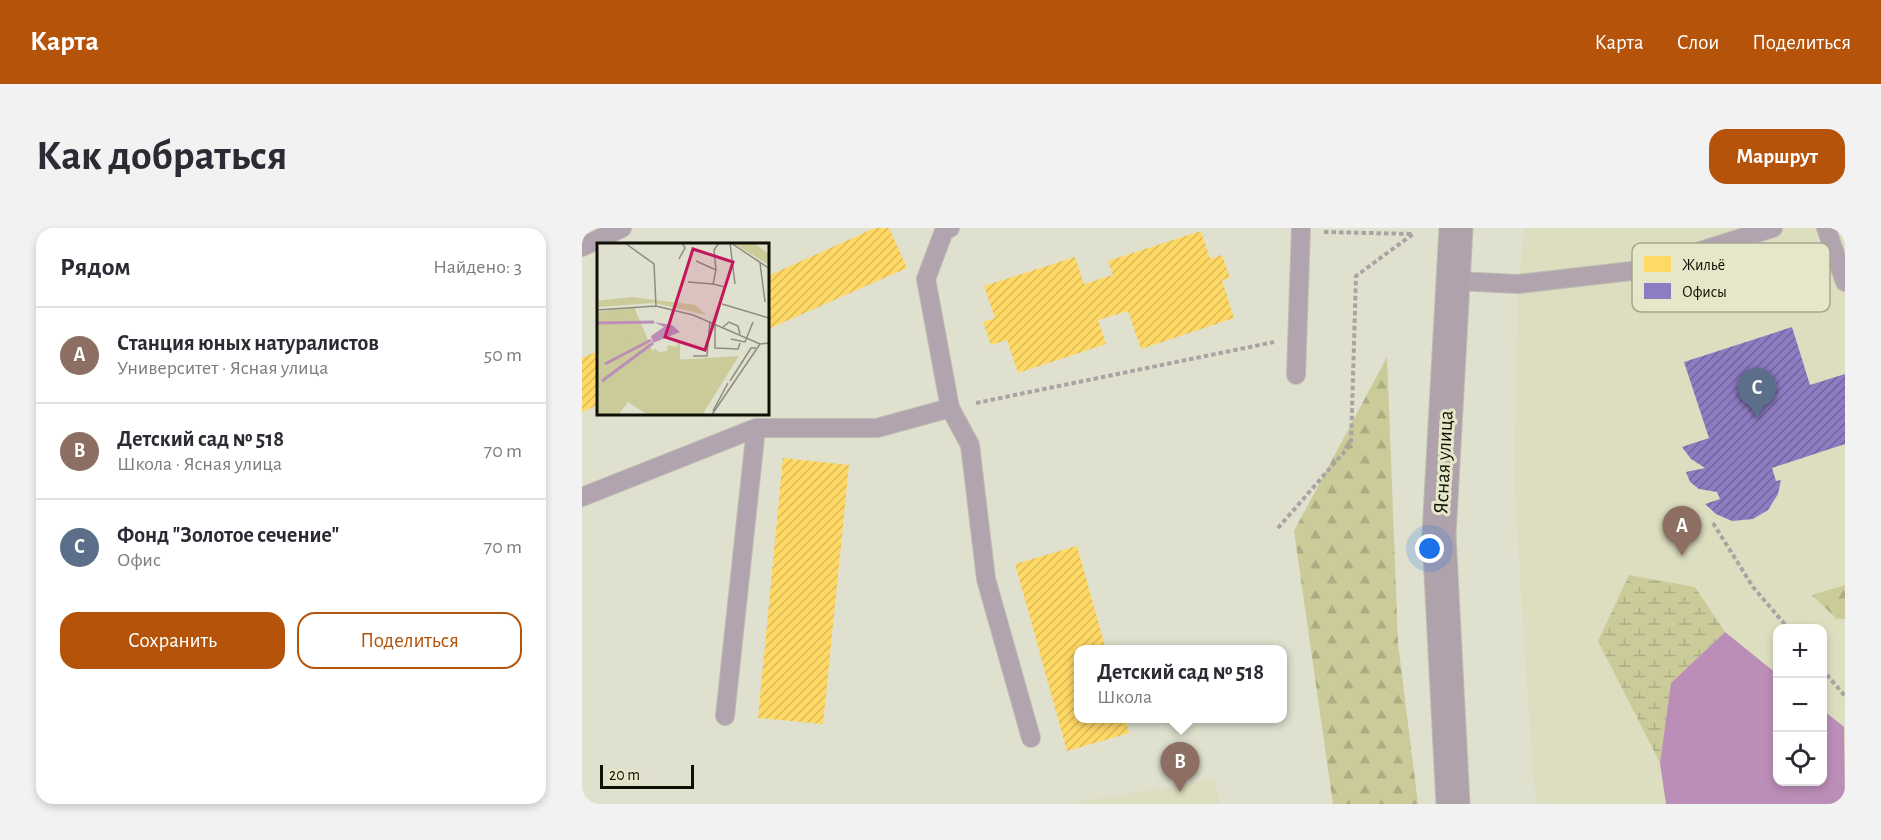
<!DOCTYPE html>
<html lang="ru">
<meta charset="utf-8">
<style>
:root{--surface:#fff;--page:#f2f2f3;--text:#2b2b33;--muted:#7c7c81;--line:#e1e1e2;--accent:#b45309}
body{margin:0;font-family:"Alegreya Sans",sans-serif;background:var(--page);color:var(--text)}
.controls{position:absolute;right:18px;bottom:18px;display:grid;overflow:hidden;border-radius:12px;box-shadow:0 3px 9px #0003}
.controls button{width:54px;height:54px;display:grid;place-items:center;padding:0;border:0;border-bottom:2px solid var(--line);background:var(--surface);color:var(--text);font:30px sans-serif}
.scale{position:absolute;left:18px;bottom:15px;width:94px;box-sizing:border-box;padding-left:6px;border:3px solid #101106;border-top:0;font-size:16px;line-height:21px;white-space:nowrap;color:#101106;-webkit-text-stroke:4px #e6e7c8;paint-order:stroke}
.you{position:absolute;left:848px;top:321px;width:21px;height:21px;margin:-15px;border:4px solid #fff;border-radius:50%;background:#1a73e8;box-shadow:0 0 0 9px #1a73e833}
.badge{display:grid;place-items:center;width:39px;height:39px;border-radius:50%;background:var(--accent);color:#fff;font-size:20px;font-weight:700}
.pin{position:absolute;translate:-50% -50px;filter:drop-shadow(0 2px 3px #0008)}
.pin::after{content:'';position:absolute;top:32px;width:21px;height:18px;background:inherit;clip-path:polygon(0 0,100% 0,50% 100%)}
.popup{position:absolute;left:492px;top:417px;width:213px;height:78px;box-sizing:border-box;display:grid;place-content:center;border-radius:12px;background:var(--surface);filter:drop-shadow(0 2px 4px #0005);font-size:20px;white-space:nowrap;color:var(--muted)}
.popup b{font-size:22px;color:var(--text)}
.popup::after{content:'';position:absolute;left:50%;top:100%;margin-left:-12px;border:12px solid transparent;border-top-color:var(--surface)}
.list{margin:0;padding:0;list-style:none}
h2{display:flex;justify-content:space-between;align-items:center;height:78px;margin:0;padding:0 24px;font-size:26px}
h2 small{font-size:20px;font-weight:400;color:var(--muted)}
.list li{display:grid;grid-template-columns:39px 1fr auto;gap:18px;align-items:center;box-sizing:border-box;height:96px;padding:0 24px;border-top:2px solid var(--line)}
.list b{display:block;font-size:22px;white-space:nowrap}
.list p{margin:0;font-size:20px;white-space:nowrap;color:var(--muted)}
.list em{font-size:20px;font-style:normal;color:var(--muted)}
.actions{display:flex;gap:12px;padding:18px 24px}
.actions a{flex:1;padding:14px 0;border:2px solid var(--accent);border-radius:18px;text-align:center;font-size:21px;color:var(--accent)}
.actions .main{background:var(--accent);color:#fff}
.icon{flex:none;width:33px;height:33px;fill:none;stroke:currentColor;stroke-width:2;stroke-linecap:round;stroke-linejoin:round}
.map{position:relative;flex:none;width:1263px;height:576px;overflow:hidden;border-radius:18px}
header{display:flex;align-items:center;gap:36px;box-sizing:border-box;height:84px;padding:0 30px;background:var(--accent);color:#fff}
header strong{font-size:28px}
nav{display:flex;gap:33px;margin-inline-start:auto;font-size:21px}
.intro{display:flex;align-items:center;justify-content:space-between;box-sizing:border-box;height:144px;padding:0 36px}
h1{margin:0;font-size:42px}
.button{padding:15px 27px;border-radius:18px;background:var(--accent);color:#fff;font-size:21px;font-weight:700}
main{display:flex;gap:36px;padding:0 36px}
aside{flex:1;background:var(--surface);border-radius:18px;box-shadow:0 3px 9px #0003}
.map>svg:first-child{display:block}
.built{fill:#ddddc0;fill-rule:evenodd}
.forest{fill:url(#forest-firs)}
.wetland{fill:url(#wetland-marsh)}
.water{fill:#bb8eb8}
.homes{fill:url(#homes-hatch)}
.offices{fill:url(#offices-hatch)}
.lines{fill:none;stroke-linecap:round;stroke-linejoin:round}
.lane-casing{stroke:#bdbdb1;stroke-width:20}
.secondary-casing{stroke:#bdbdb1;stroke-width:35}
.path{stroke:#aaa3a3;stroke-width:4;stroke-dasharray:4.5 3;stroke-linecap:butt}
.lane{stroke:#b1a4af;stroke-width:18}
.secondary{stroke:#afa2aa;stroke-width:33}
.labels{text-anchor:middle;stroke-width:6;stroke-linejoin:round;paint-order:stroke}
.street-label{font-size:21px;fill:#101106;stroke:#e6e7c8}
.inset-river{fill:none;stroke:#bb8eb8;stroke-width:3}
.inset-road{fill:none;stroke:#8d8d7f;stroke-width:1.5}
.view{fill:#c2185b;fill-opacity:0.15;stroke:#c2185b;stroke-width:3}
.inset-edge{fill:none;stroke:#101106;stroke-width:3}
.key{fill:#e6e7c8;stroke:#a6a78e;stroke-width:1.5}
.key-label{font-size:16px;fill:#101106}
</style>
<header>
<strong>Карта</strong>
<nav><a>Карта</a><a>Слои</a><a>Поделиться</a></nav>
</header>
<div class="intro"><h1>Как добраться</h1><a class="button">Маршрут</a></div>
<main>
<aside>
<h2>Рядом<small>Найдено: 3</small></h2>
<ul class="list">
<li><span class="badge" style="background:#8d6e63">A</span><div><b>Станция юных натуралистов</b><p>Университет · Ясная улица</p></div><em>50 m</em></li>
<li><span class="badge" style="background:#8d6e63">B</span><div><b>Детский сад № 518</b><p>Школа · Ясная улица</p></div><em>70 m</em></li>
<li><span class="badge" style="background:#5c6f8a">C</span><div><b>Фонд &quot;Золотое сечение&quot;</b><p>Офис</p></div><em>70 m</em></li>
</ul>
<div class="actions"><a class="main">Сохранить</a><a>Поделиться</a></div>
</aside>
<div class="map">
<svg width="1263" height="576" viewBox="0 0 1263 576">
<defs>
<pattern id="forest-firs" width="22" height="20" patternUnits="userSpaceOnUse" patternTransform="scale(1.5)"><rect width="22" height="20" fill="#cbcb9a"/><path d="M5 1l3.5 6h-7zM16 11l3.5 6h-7z" fill="#adad83"/></pattern>
<pattern id="wetland-marsh" width="20" height="14" patternUnits="userSpaceOnUse" patternTransform="scale(1.5)"><rect width="20" height="14" fill="#cbcb9a"/><path d="M1 5h8M5 5V1M11 12h8M15 12V8" fill="none" stroke="#adad83"/></pattern>
<pattern id="homes-hatch" width="6" height="6" patternUnits="userSpaceOnUse" patternTransform="scale(1.5)"><rect width="6" height="6" fill="#ffd966"/><path d="M-1 1l2-2M0 6l6-6M5 7l2-2" fill="none" stroke="#dab957"/></pattern>
<pattern id="offices-hatch" width="6" height="6" patternUnits="userSpaceOnUse" patternTransform="scale(1.5)"><rect width="6" height="6" fill="#8e7cc3"/><path d="M-1 1l2-2M0 6l6-6M5 7l2-2" fill="none" stroke="#73649c"/></pattern>
</defs>
<rect width="100%" height="100%" fill="#e0e0cf"/>
<path class="built" d="M 943,0 L 1263,0 L 1263,576 L 956,576 L 951,549 L 932,255 L 936,56 ZM 1196,400 L 1240,400 L 1240,554 L 1196,554 Z
M 633,551 L 638,576 L 486,576 Z"/>
<path class="forest" d="M 805,129 L 816,415 L 836,576 L 751,576 L 712,303 Z
M 1263,357 L 1263,391 L 1255,391 L 1230,367 Z"/>
<path class="wetland" d="M 1047,347 L 1113,359 L 1143,404 L 1089,455 L 1078,535 L 1016,413 Z"/>
<path class="water" d="M 1143,404 L 1195,446 L 1196,554 L 1240,554 L 1241,482 L 1262,499 L 1263,576 L 1084,576 L 1078,535 L 1089,455 Z"/>
<path class="homes" d="M 293,0 L 307,0 L 325,40 L 186,101 L 186,48 Z
M 619,3 L 628,31 L 640,27 L 648,50 L 640,52 L 652,90 L 559,121 L 546,83 L 516,92 L 524,116 L 436,145 L 425,112 L 409,117 L 401,94 L 413,90 L 402,58 L 493,29 L 502,56 L 531,47 L 526,33 Z
M 16,123 L 16,177 L 0,184 L 0,130 Z
M 201,230 L 267,237 L 241,496 L 176,490 Z
M 495,318 L 524,422 L 496,422 L 496,490 L 543,490 L 547,505 L 485,523 L 433,336 Z"/>
<path class="offices" d="M 1210,99 L 1228,157 L 1263,146 L 1263,216 L 1190,240 L 1194,253 L 1199,252 L 1196,266 L 1186,282 L 1171,291 L 1150,293 L 1134,286 L 1123,276 L 1138,271 L 1135,264 L 1117,261 L 1108,254 L 1104,244 L 1123,240 L 1109,231 L 1100,219 L 1127,210 L 1102,134 Z"/>
<g class="lines">
<g class="lane-casing">
<path id="lane" d="M 1244,0 L 1263,54
M 0,19 L 40,0
M 873,53 L 936,56 L 1058,42 L 1191,0
M 714,147 L 719,0
M 368,180 L 388,217 L 404,351 L 449,510
M 0,269 L 174,200
M 143,488 L 174,200 L 295,200 L 368,180 L 344,51 L 362,3 L 368,0"/>
</g>
<g class="secondary-casing">
<path id="secondary" d="M 871,576 L 857,307 L 874,0"/>
</g>
<path class="path" d="M 742,4 L 831,6
M 394,175 L 692,114
M 1131,295 L 1171,359 L 1206,400
M 696,300 L 769,216 L 774,48 L 831,6
M 1240,441 L 1263,468"/>
<use href="#lane" class="lane"/>
<use href="#secondary" class="secondary"/>
</g>
<g class="labels">
<g class="street-label">
<text transform="translate(861 234) rotate(-87)" y="7">Ясная улица</text>
</g>
</g>
<g transform="translate(15 15)">
<rect width="172" height="172" fill="#e0e0cf"/>
<path d="M 136,0 L 157,0 L 172,11 L 172,22 ZM 37,64 L 60,118 L 142,113 L 105,172 L 51,172 L 31,159 L 21,172 L 0,172 L 0,69 Z" fill="#cbcb9a"/>
<path d="M 34,54 L 99,62 L 109,72 L 57,60 L 0,64 L 0,58 ZM 21,88 L 29,93 L 0,107 L 0,90 L 6,95 ZM 83,96 L 83,118 L 112,116 L 134,122 L 105,172 L 54,172 L 31,157 L 29,147 L 15,140 L 2,144 L 0,140 L 17,126 L 33,120 L 47,125 L 58,105 L 62,109 L 70,108 L 71,102 L 79,104 Z" fill="#cbcb9a"/>
<path d="M 38,73 L 47,92 L 27,105 L 11,103 L 31,92 L 23,86 L 8,92 L 0,87 L 0,77 Z" fill="#cbcb9a"/>
<path d="M 57,79 L 75,82 L 83,89 L 56,100 L 54,93 L 67,84 Z" fill="#bb8eb8"/>
<path class="inset-river" d="M 0,80 L 57,79M 8,121 L 54,97M 5,138 L 56,100"/>
<path class="inset-road" d="M 28,0 L 57,21 L 59,63M 133,0 L 138,41M 134,0 L 173,26M 82,16 L 88,5 L 85,0M 99,18 L 119,27 L 116,41 L 128,44 L 118,80 L 118,105 L 141,106 L 143,100M 163,20 L 168,59M 119,27 L 117,7 L 122,0M 91,39 L 116,41M 125,61 L 172,75M 0,67 L 59,63 L 96,72 L 163,101 L 173,100M 126,84 L 132,79 L 141,83 L 143,91M 134,96 L 148,99 L 156,79M 96,113 L 110,113 L 113,78M 133,138 L 154,105 L 159,105M 116,168 L 131,140M 114,173 L 163,101"/>
<path class="view" d="M 96,6 L 136,19 L 108,107 L 68,94 Z"/>
<rect width="172" height="172" class="inset-edge"/>
</g>
<rect x="1050" y="15" width="198" height="69" rx="9" class="key"/>
<rect x="1062" y="28" width="27" height="16" fill="#ffd966"/>
<rect x="1062" y="55" width="27" height="16" fill="#8e7cc3"/>
<g class="key-label">
<text x="1100" y="42">Жильё</text>
<text x="1100" y="69">Офисы</text>
</g>
</svg>
<div class="controls">
<button>+</button>
<button>−</button>
<button><svg class="icon" aria-label="locate" viewBox="0 0 24 24"><circle cx="12" cy="12" r="6"/><path d="M12 2v4M12 18v4M2 12h4M18 12h4"/></svg></button>
</div>
<div class="scale">20 m</div>
<div class="you"></div>
<div class="pin badge" style="left:1100px;top:328px;background:#8d6e63">A</div>
<div class="pin badge" style="left:598px;top:564px;background:#8d6e63">B</div>
<div class="popup"><b>Детский сад № 518</b>Школа</div>
<div class="pin badge" style="left:1175px;top:190px;background:#5c6f8a">C</div>
</div>
</main>
